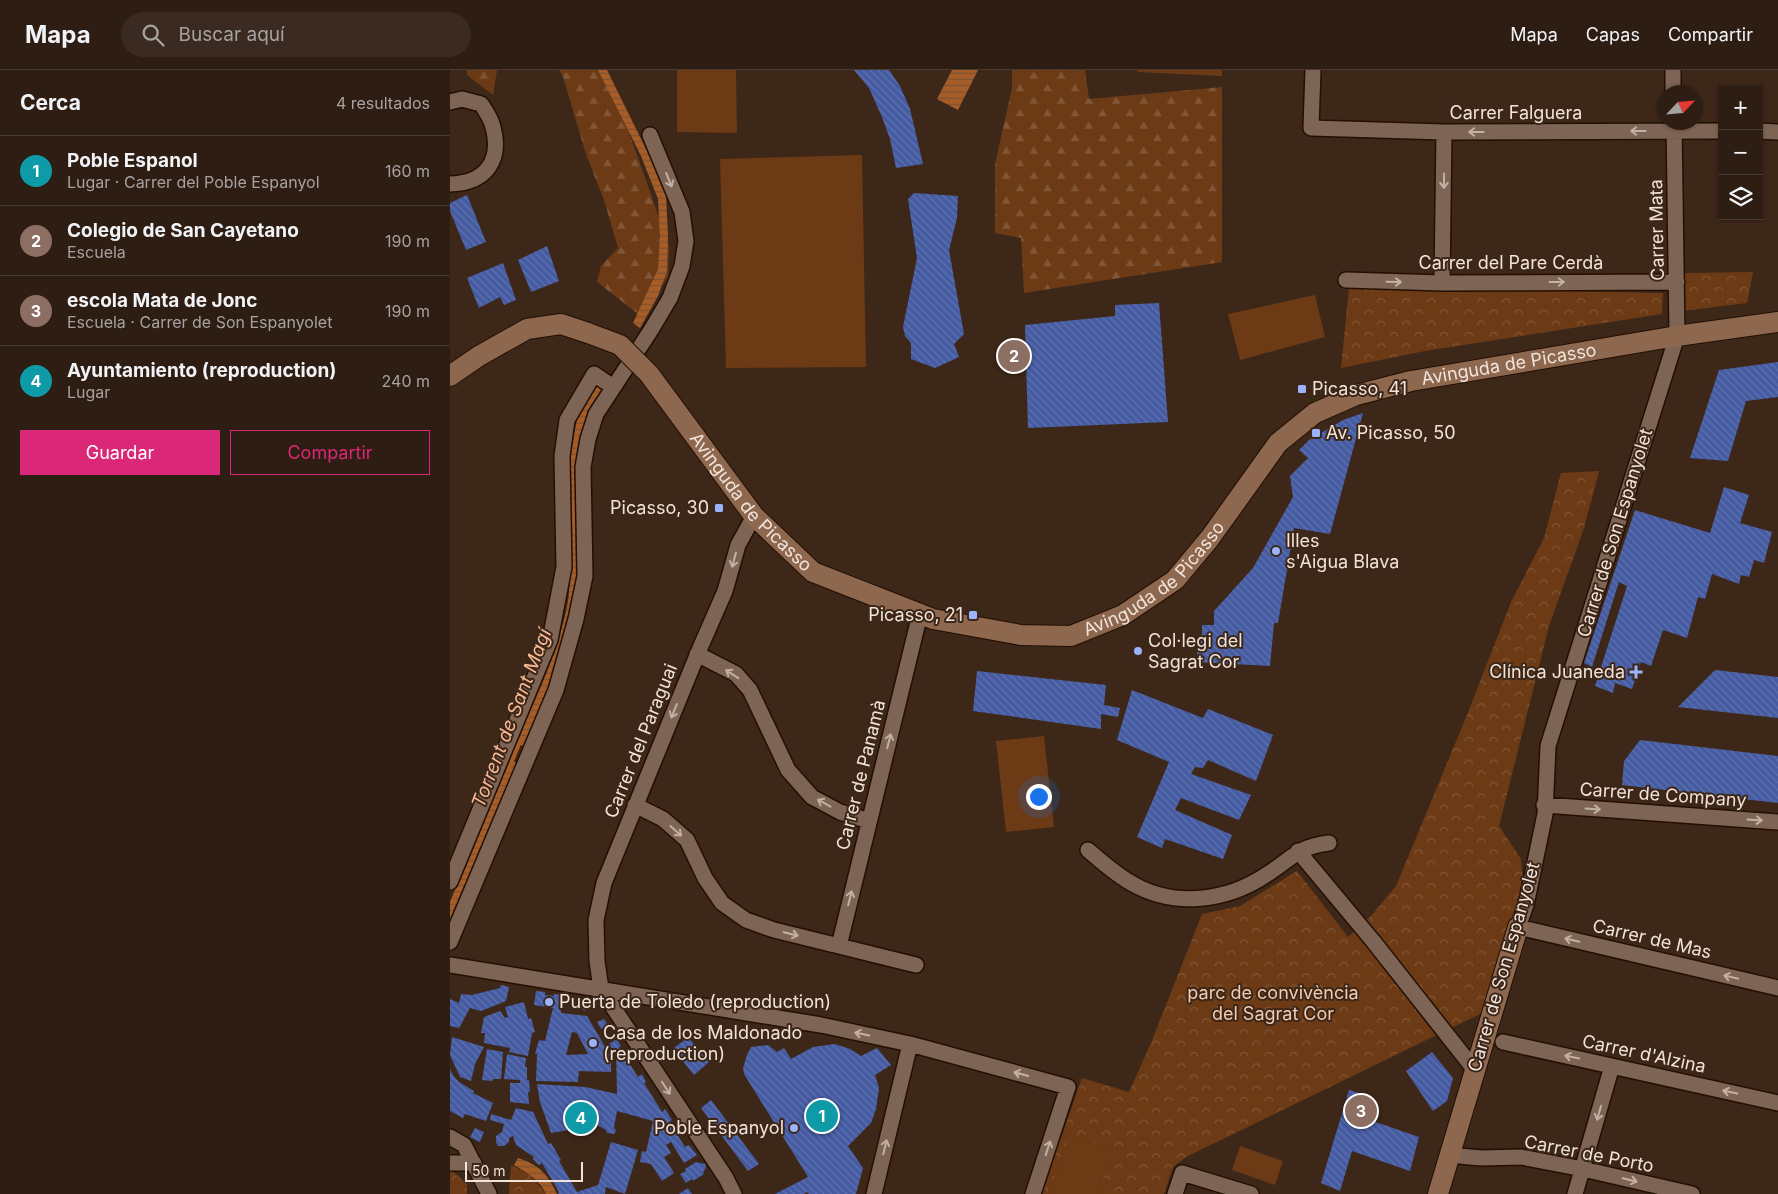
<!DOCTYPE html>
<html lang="es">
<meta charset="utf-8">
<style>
:root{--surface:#2e1d13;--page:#3a2a21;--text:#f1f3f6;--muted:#a7a2a0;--line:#493b33;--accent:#db2777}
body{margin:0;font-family:Inter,sans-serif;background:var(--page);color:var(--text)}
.controls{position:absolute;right:15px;top:15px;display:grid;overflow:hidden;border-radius:0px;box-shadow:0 1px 4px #0004}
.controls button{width:45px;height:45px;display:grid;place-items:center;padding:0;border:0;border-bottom:1px solid var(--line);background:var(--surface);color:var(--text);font:25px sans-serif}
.compass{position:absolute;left:1208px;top:15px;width:45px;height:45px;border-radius:50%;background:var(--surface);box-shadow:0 1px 4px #0004;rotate:64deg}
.scale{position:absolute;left:15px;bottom:12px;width:118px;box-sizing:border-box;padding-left:5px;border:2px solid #f2e3da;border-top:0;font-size:14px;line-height:18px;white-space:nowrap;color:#f2e3da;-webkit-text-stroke:4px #3d2719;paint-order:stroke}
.you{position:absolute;left:588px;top:726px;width:18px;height:18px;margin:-12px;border:4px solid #fff;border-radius:50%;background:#1a73e8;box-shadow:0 0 0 8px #1a73e833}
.badge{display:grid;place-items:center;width:32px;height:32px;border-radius:50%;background:var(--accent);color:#fff;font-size:16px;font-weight:700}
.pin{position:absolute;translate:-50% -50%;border:2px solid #fff;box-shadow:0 1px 5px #0006}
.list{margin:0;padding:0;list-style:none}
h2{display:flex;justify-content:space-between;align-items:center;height:65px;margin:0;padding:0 20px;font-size:21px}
h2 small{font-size:16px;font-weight:400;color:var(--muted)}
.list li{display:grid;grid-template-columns:32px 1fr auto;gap:15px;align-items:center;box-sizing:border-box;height:70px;padding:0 20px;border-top:1px solid var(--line)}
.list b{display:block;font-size:19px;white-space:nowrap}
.list p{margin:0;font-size:16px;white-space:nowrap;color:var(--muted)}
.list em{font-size:16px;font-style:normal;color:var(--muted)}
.actions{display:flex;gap:10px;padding:15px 20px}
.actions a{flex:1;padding:11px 0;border:1px solid var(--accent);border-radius:0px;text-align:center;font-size:18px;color:var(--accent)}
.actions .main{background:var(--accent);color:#fff}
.icon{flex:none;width:28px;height:28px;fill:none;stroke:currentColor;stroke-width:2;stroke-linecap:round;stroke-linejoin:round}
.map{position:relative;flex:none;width:1328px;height:1124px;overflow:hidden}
header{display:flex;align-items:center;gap:30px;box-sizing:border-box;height:70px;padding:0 25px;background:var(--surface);border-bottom:1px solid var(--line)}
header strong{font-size:24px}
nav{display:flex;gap:28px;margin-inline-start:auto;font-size:18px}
.search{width:350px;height:45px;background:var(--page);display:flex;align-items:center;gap:12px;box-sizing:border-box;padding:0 18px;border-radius:28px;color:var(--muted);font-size:19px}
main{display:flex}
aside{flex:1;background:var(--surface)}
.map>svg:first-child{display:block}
.forest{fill:url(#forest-firs)}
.park{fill:url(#park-crowns)}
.pitch{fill:#6c3a15}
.water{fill:url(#water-rules)}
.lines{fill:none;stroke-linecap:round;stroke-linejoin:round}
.stream{stroke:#a75d28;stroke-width:5}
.building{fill:url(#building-back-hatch);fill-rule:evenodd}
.street-casing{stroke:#230f03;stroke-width:18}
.secondary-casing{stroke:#230f03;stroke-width:22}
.street{stroke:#7d6454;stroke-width:15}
.secondary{stroke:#8d674e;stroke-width:20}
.secondary-bridge-casing{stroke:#230f03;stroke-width:22;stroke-linecap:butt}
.secondary-bridge{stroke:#8d674e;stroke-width:20}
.oneway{stroke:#c3b0a4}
.poi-dot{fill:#9bb4fd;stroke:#3d2719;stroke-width:2}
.labels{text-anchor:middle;stroke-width:4;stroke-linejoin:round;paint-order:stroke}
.street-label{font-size:18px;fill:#f2e3da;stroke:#3d2719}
.poi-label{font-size:18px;fill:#f2e3da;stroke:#3d2719;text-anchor:start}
.park-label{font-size:18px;fill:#f4cbb1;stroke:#3d2719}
.water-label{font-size:19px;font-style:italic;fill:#f8ba94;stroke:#3d2719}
</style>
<header>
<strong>Mapa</strong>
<div class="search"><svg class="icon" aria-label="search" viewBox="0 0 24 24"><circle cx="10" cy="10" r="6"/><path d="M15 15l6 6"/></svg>Buscar aquí</div>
<nav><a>Mapa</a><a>Capas</a><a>Compartir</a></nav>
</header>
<main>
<aside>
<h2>Cerca<small>4 resultados</small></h2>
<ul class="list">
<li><span class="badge" style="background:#0f9aa8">1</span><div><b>Poble Espanol</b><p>Lugar · Carrer del Poble Espanyol</p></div><em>160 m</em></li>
<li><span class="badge" style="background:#8d6e63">2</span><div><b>Colegio de San Cayetano</b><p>Escuela</p></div><em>190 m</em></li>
<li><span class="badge" style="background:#8d6e63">3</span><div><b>escola Mata de Jonc</b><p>Escuela · Carrer de Son Espanyolet</p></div><em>190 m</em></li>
<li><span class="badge" style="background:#0f9aa8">4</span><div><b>Ayuntamiento (reproduction)</b><p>Lugar</p></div><em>240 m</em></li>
</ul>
<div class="actions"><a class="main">Guardar</a><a>Compartir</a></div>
</aside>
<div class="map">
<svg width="1328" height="1124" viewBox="0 0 1328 1124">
<defs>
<pattern id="forest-firs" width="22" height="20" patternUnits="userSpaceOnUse" patternTransform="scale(1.25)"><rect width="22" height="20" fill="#6c3a15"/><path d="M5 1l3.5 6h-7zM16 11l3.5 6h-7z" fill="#815636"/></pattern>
<pattern id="park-crowns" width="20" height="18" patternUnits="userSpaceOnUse" patternTransform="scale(1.25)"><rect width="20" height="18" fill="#6c3a15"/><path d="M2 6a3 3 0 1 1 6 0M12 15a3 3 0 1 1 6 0" fill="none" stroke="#815636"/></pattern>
<pattern id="water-rules" width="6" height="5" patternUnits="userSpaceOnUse" patternTransform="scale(1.25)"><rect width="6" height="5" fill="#a75d28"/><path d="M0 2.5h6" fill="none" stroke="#7d5233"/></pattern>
<pattern id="building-back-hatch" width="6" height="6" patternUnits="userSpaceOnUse" patternTransform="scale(1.25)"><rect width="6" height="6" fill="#455ba2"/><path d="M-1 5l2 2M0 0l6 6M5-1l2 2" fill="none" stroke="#6072ae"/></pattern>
</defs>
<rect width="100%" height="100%" fill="#3d2719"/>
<path class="forest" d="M 17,0 L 47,0 L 43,25 L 17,5 Z
M 109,0 L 157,0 L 219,176 L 218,207 L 188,244 L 147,212 L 151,196 L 168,178 L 154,130 L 136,84 L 113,7 Z
M 562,0 L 635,0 L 639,29 L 772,17 L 772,192 L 574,223 L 571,168 L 545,163 L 545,94 L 562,18 Z"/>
<path class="park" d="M 1303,202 L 1297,233 L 1233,241 L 1235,203 Z
M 899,217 L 1213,223 L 1212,244 L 975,281 L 891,298 Z
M 1149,401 L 1134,458 L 1099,556 L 1049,756 L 1071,789 L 1073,815 L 1034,942 L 736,1087 L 723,1097 L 714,1124 L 591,1124 L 632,1008 L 679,1022 L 701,973 L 752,844 L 790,836 L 847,801 L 898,867 L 922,845 L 946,816 L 1017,645 L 1061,532 L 1094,468 L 1111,403 Z
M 61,1095 L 80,1105 L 96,1124 L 59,1124 Z
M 0,1099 L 17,1114 L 17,1124 L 0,1124 Z"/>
<path class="pitch" d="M 227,0 L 286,0 L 287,63 L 227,62 Z
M 688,0 L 772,0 L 772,6 L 687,2 Z
M 412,85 L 416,297 L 276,298 L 270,89 Z
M 865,225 L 875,267 L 790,290 L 778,244 Z
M 594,666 L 604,757 L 556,762 L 546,671 Z
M 620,1064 L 663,1079 L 648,1124 L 599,1124 Z
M 790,1076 L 833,1091 L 825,1115 L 782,1100 Z"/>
<path class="water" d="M 148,0 L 157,0 L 197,81 L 216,126 L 218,165 L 217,201 L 208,226 L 190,258 L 183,253 L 208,199 L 210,167 L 208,129 L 191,86 Z
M 502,0 L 528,0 L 508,40 L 487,29 Z
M 146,316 L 154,322 L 130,441 L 119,442 L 120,387 L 127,349 Z
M 132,452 L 132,512 L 122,558 L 78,678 L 66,673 C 85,629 107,585 117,537 C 122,510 120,481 119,453 Z
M 59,690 L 70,694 L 0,862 L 0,832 Z
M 68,1088 C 89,1095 97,1103 107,1124 L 96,1124 C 89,1109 77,1103 64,1095 Z"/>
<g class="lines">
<path class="stream" d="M 124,435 L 124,459
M 59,697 L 70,670"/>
</g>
<path class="building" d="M 404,0 L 439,0 L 450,16 L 460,39 L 473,94 L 446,98 L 440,69 L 432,47 L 419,18 Z
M 464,123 L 508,126 L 507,148 L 499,180 L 514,264 L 504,274 L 509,287 L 485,298 L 461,289 L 461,273 L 455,266 L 453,257 L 467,188 L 458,129 Z
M 17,125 L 36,172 L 16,180 L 0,141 L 0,133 Z
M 97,176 L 109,211 L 81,222 L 68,190 Z
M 53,193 L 66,230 L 54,235 L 50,227 L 29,238 L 17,208 Z
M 709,233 L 718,352 L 578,358 L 575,255 L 665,246 L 665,235 Z
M 1328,292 L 1328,327 L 1296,331 L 1278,391 L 1240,388 L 1269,300 Z
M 913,343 L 880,464 L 844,458 L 828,553 L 824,553 L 820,596 L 747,592 L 748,566 L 752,565 L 752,555 L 764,555 L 764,541 L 803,498 L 843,427 L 840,406 L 858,388 L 849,380 L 859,370 L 893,350 Z
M 1274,417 L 1299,425 L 1290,453 L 1322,462 L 1314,493 L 1304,490 L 1299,507 L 1291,505 L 1289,514 L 1262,504 L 1255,529 L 1248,527 L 1237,568 L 1213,560 L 1201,596 L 1191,592 L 1182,619 L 1165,613 L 1163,623 L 1145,616 L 1177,516 L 1169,512 L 1142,597 L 1134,593 L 1185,440 L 1260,463 Z
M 1265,600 L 1328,607 L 1328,648 L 1228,637 Z
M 527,601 L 656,615 L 654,635 L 670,638 L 668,647 L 651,644 L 651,659 L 523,641 Z
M 682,620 L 753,648 L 758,639 L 823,665 L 806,711 L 758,690 L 753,698 L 745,697 L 741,704 L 801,725 L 789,750 L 731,728 L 725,740 L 782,765 L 773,789 L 715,769 L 712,778 L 687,767 L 719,692 L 667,670 Z
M 1190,670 L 1328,686 L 1328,733 L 1172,715 L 1174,691 Z
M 51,915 L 59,917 L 56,931 L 31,941 L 20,938 L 9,958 L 0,956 L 0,929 L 9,933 L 11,924 L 22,925 L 50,918 Z
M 86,921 L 95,922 L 95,925 L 104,926 L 104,924 L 115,925 L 113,939 L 111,939 L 111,943 L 137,946 L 161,987 L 161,1002 L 129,1001 L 128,1012 L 86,1011 L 87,984 L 85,984 L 89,970 L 95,971 L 103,938 L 84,935 ZM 122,962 L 127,963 L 138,984 L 116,985 Z
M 138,929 L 143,931 L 142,936 L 134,941 L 130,934 Z
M 74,932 L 78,949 L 81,948 L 85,962 L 82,963 L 78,986 L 59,982 L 60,978 L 34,973 L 35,963 L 31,963 L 34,947 L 50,941 L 55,948 L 58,947 L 55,937 Z
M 154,949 L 158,956 L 151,959 L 147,952 Z
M 2,967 L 34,977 L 25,994 L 21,1011 L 10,1007 L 0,985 Z
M 238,967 L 259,992 L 244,1005 L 223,979 Z
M 167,969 L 171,976 L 169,977 L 188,1007 L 192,1004 L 196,1012 L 194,1013 L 212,1042 L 215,1039 L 222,1050 L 219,1052 L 235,1077 L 239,1075 L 247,1085 L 234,1093 L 221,1072 L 216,1075 L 221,1083 L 214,1087 L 224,1103 L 212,1111 L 201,1094 L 190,1092 L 192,1081 L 196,1082 L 203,1051 L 167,1041 L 164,1057 L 166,1061 L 164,1064 L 157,1063 L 156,1060 L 147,1055 L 101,1063 L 90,1032 L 87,1014 L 135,1017 L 167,1024 L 166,979 L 163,981 L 159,974 Z
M 385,974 L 400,979 L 411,986 L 427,978 L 441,995 L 425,1005 L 429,1018 L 426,1039 L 421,1053 L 398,1076 L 413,1098 L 406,1124 L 359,1124 L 357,1122 L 354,1124 L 325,1124 L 358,1107 L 294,1004 L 293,998 L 297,985 L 301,977 L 318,975 L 327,982 L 334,978 L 341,989 L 363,977 Z
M 37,979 L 53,982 L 51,1009 L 43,1009 L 42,1011 L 32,1010 Z
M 982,982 L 1003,1008 L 997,1031 L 983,1041 L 956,1001 Z
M 57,984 L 76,988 L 75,997 L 77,997 L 77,1010 L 79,1010 L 80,1022 L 78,1022 L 79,1034 L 60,1032 L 60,1013 L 70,1013 L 70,1010 L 54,1009 Z
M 0,999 L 3,1005 L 9,1012 L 24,1021 L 23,1023 L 43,1033 L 36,1051 L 15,1044 L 13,1048 L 0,1041 Z
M 899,1020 L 919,1026 L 914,1048 L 969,1067 L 960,1101 L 902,1081 L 890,1121 L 871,1113 Z
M 261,1030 L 309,1094 L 298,1101 L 251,1038 Z
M 66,1038 L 83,1042 L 98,1074 L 101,1073 L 111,1090 L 109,1091 L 127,1122 L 148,1115 L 161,1072 L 188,1080 L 175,1124 L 156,1117 L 155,1124 L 108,1124 L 109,1122 L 92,1093 L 89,1095 L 83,1089 L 84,1087 L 66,1075 L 63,1066 L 59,1068 L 59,1072 L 54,1076 L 48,1076 L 46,1072 L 46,1066 L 52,1062 L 54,1054 L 40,1050 L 41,1044 L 61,1050 Z
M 25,1058 L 34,1062 L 30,1072 L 20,1067 Z
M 246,1092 L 255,1094 L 256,1098 L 253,1102 L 254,1104 L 243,1111 L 242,1109 L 236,1113 L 230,1104 L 236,1101 L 235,1099 Z
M 238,1118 L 242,1124 L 229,1124 Z"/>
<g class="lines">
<g class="street-casing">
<path id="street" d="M 863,0 L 861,58 L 994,62 L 1272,61
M 1223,0 L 1223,22
M 0,32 L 12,29 L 31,34 C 35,40 40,47 42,54 C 53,89 37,113 0,114
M 1224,52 L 1227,266 L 1098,676 L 1095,744 L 1076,835 L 1068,857 L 1328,918
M 1309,61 L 1328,62
M 896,210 L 992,213 L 1227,212
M 992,213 L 994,62
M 247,584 L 286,604 L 300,620 L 338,700 L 362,727 L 390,742 L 419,751
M 185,735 L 213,749 L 237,770 L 255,808 L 272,833 L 296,850 L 324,860 L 466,895
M 1094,735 L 1328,752
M 638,780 C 652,792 666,805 683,814 C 725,838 777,831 816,805 C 842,789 846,777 879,773
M 848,781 L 923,871 L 1024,999
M 0,812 L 100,570 L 114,497 L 112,386 L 117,350 L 144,304 L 163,317
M 0,872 L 106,620 L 126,549 L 135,506 L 133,397 L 138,369 L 146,344 L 201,260 L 220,228 L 232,196 L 236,171 L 232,142 L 200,65
M 389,876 L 470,544
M 0,895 L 371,955 L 460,974 L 618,1017 L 583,1124
M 1053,972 L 1328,1033
M 0,1067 L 14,1075 L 39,1124
M 999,1085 L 1031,1088 L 1071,1087 L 1133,1099 L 1242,1124
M 0,1093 L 24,1093
M 284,1124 L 276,1108 L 151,919 L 147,891 L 146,850 L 154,813 L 250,578 L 275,521 L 288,475 L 304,446
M 424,1124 L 460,974
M 725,1124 L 732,1103 L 801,1124
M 1125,1124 L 1162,996"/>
</g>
<g class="secondary-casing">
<g id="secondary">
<path id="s1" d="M 199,304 L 304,446 L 363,502 L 483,549 L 571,565 L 621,566 L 673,545 L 725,510 L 760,468 L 828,373 L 865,343 L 881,336 L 906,325 L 961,311 L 1227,266 L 1328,252"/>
<path d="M 0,306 L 29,286 L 77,259 L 111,254 L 138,263"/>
<path d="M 988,1124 L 1068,857"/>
</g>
</g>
<use href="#street" class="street"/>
<use href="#secondary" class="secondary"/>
<g class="secondary-bridge-casing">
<path id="secondary-bridge" d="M 138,263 L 170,275 L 199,304"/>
</g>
<use href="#secondary-bridge" class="secondary-bridge"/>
</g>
<defs><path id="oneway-shaft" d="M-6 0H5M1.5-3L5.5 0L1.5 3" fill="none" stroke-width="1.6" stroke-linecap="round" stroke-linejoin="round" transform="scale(1.25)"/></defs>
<g class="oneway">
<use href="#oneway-shaft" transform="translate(1188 61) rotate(180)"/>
<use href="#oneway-shaft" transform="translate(1026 62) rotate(180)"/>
<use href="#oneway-shaft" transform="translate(219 110) rotate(68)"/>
<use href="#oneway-shaft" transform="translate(994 111) rotate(91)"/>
<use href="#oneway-shaft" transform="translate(944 212) rotate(1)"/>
<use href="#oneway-shaft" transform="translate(1107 212)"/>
<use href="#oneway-shaft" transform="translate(284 490) rotate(105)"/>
<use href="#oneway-shaft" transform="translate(282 604) rotate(-147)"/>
<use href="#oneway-shaft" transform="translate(224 641) rotate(112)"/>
<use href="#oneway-shaft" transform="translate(439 671) rotate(-76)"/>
<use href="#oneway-shaft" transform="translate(374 733) rotate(-151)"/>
<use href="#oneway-shaft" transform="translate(1143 739) rotate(4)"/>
<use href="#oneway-shaft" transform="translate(1305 750) rotate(4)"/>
<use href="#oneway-shaft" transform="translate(226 761) rotate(42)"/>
<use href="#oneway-shaft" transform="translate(400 828) rotate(-76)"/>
<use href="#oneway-shaft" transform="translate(341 864) rotate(13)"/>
<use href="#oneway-shaft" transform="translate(1122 870) rotate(-167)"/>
<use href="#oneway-shaft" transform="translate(1281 907) rotate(-167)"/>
<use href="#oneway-shaft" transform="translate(412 964) rotate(-168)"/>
<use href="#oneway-shaft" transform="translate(1122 987) rotate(-168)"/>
<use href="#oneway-shaft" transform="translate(571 1004) rotate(-165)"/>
<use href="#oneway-shaft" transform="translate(216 1018) rotate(57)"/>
<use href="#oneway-shaft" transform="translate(1280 1022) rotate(-168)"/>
<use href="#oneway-shaft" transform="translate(1149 1043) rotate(106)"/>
<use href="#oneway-shaft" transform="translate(435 1077) rotate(-76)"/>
<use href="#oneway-shaft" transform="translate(598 1078) rotate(-72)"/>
<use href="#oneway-shaft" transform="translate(1180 1110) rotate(13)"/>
</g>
<g class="poi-dot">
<rect x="847" y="314" width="10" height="10" rx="2.5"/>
<rect x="861" y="358" width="10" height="10" rx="2.5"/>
<rect x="264" y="433" width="10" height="10" rx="2.5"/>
<circle cx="826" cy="481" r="5"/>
<rect x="518" y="540" width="10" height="10" rx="2.5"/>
<circle cx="688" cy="581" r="5"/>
<path d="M1183.5 594.5h5v5h5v5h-5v5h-5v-5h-5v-5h5z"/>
<circle cx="99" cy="932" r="5"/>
<circle cx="143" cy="973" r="5"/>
<circle cx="344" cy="1058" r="5"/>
</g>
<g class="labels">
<g class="street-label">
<text x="1066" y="49">Carrer Falguera</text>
<text transform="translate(1207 160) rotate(-91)" y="6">Carrer Mata</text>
<text x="1061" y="199">Carrer del Pare Cerdà</text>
<text dy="6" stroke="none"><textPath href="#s1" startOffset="1065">Avinguda de Picasso</textPath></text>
<text dy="6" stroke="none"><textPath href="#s1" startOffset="164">Avinguda de Picasso</textPath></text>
<text transform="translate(1165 463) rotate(-73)" y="6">Carrer de Son Espanyolet</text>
<text dy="6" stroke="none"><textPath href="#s1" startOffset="629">Avinguda de Picasso</textPath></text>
<text transform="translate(191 671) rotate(-68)" y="6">Carrer del Paraguai</text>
<text transform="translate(411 705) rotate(-76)" y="6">Carrer de Panamà</text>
<text transform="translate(1213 725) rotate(4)" y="6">Carrer de Company</text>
<text transform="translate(1202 869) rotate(13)" y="6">Carrer de Mas</text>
<text transform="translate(1054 897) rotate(-74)" y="6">Carrer de Son Espanyolet</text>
<text transform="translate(1194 984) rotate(12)" y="6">Carrer d'Alzina</text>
<text transform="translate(1139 1084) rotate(11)" y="6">Carrer de Porto</text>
</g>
<g class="poi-label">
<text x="862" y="325">Picasso, 41</text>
<text x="876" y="369">Av. Picasso, 50</text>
<text x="259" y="444" text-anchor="end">Picasso, 30</text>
<text x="836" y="477">Illes<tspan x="836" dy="21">s'Aigua Blava</tspan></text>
<text x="513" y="551" text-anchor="end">Picasso, 21</text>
<text x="698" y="577">Col·legi del<tspan x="698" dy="21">Sagrat Cor</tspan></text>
<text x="1175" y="608" text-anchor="end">Clínica Juaneda</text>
<text x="109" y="938">Puerta de Toledo (reproduction)</text>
<text x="153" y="969">Casa de los Maldonado<tspan x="153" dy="21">(reproduction)</tspan></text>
<text x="334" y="1064" text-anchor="end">Poble Espanyol</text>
</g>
<g class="park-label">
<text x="823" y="929">parc de convivència<tspan x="823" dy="21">del Sagrat Cor</tspan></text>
</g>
<g class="water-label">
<text transform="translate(61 648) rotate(-69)" y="7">Torrent de Sant Magí</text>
</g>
</g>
</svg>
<div class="controls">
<button>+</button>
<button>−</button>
<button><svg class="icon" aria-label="layers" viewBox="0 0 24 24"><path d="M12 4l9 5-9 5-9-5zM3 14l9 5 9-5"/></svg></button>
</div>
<svg class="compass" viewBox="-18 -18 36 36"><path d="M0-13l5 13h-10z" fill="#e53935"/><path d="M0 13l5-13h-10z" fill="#a7a2a0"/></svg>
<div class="scale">50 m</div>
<div class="you"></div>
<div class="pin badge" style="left:372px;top:1046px;background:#0f9aa8">1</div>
<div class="pin badge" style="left:564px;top:286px;background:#8d6e63">2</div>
<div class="pin badge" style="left:911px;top:1041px;background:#8d6e63">3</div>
<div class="pin badge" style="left:131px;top:1048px;background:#0f9aa8">4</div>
</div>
</main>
